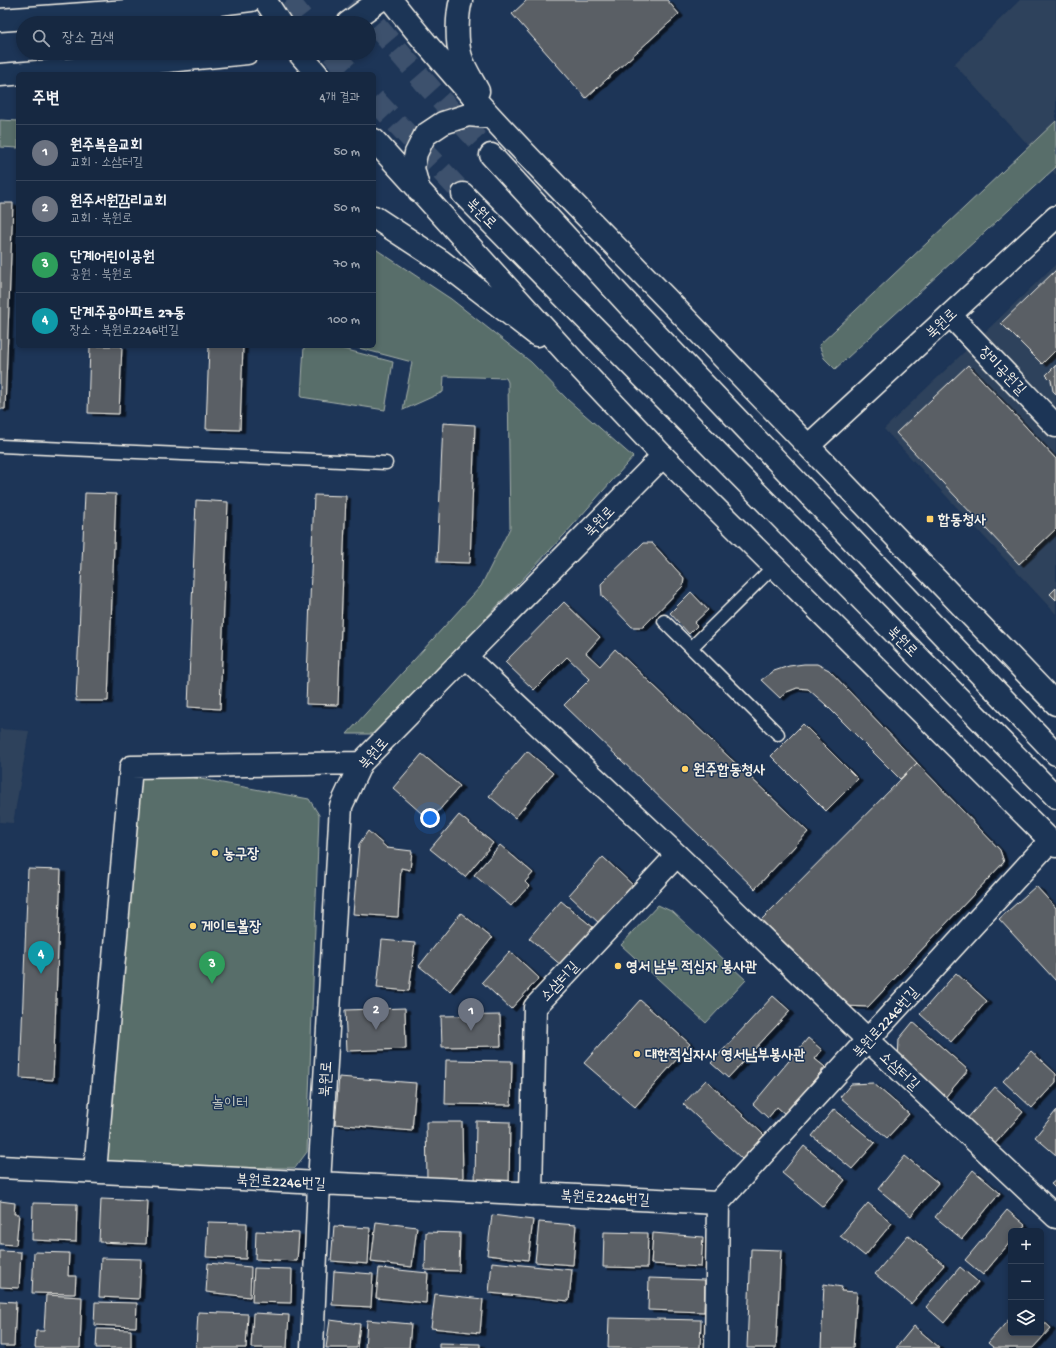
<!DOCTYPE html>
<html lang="ko">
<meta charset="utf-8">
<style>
:root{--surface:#162841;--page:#23344c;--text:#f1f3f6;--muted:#9ea6b1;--line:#35445a;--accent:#ffd166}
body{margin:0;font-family:"Gochi Hand","Poor Story",sans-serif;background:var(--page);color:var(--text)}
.controls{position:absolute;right:12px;bottom:12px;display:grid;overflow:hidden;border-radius:6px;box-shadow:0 2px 6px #0003}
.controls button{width:36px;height:36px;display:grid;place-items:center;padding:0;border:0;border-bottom:1px solid var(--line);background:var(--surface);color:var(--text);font:20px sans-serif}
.you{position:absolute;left:430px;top:818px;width:14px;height:14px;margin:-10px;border:3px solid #fff;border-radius:50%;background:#1a73e8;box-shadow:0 0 0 6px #1a73e833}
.badge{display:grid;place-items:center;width:26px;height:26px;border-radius:50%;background:var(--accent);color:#fff;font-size:13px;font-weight:700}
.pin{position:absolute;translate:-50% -33px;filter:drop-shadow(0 1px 2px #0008)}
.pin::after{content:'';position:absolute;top:21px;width:14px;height:12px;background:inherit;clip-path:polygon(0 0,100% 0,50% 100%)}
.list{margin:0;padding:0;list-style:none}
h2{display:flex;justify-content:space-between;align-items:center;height:52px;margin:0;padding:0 16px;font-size:17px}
h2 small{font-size:13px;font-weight:400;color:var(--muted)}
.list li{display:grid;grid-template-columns:26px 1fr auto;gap:12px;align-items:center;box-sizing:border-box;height:56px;padding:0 16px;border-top:1px solid var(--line)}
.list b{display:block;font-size:15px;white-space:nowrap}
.list p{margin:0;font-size:13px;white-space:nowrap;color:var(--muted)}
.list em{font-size:13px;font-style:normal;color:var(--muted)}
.icon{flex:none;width:22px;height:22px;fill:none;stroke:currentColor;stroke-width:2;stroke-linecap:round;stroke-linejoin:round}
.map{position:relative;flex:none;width:1056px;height:1348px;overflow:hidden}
.search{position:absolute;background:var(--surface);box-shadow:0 2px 6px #0003;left:16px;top:16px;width:360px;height:44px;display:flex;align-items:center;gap:10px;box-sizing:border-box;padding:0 14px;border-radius:22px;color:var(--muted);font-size:15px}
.panel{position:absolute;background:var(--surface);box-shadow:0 2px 6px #0003;left:16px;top:72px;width:360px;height:276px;border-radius:6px}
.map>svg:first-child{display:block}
.built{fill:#2f425b}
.green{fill:#586e6a;stroke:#a6b0a9}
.building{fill:#5a5f65;stroke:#f4f1e8;filter:url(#shadow)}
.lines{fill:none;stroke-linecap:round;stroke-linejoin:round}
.secondary-tunnel{stroke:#3d516d;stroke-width:22;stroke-dasharray:22 11;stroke-linecap:butt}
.lane-casing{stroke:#f4f1e8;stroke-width:15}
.street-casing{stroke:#f4f1e8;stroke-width:25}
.secondary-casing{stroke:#f4f1e8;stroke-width:25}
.lane{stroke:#1d3557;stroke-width:12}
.street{stroke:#1d3557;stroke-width:22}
.secondary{stroke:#1d3557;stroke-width:22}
.poi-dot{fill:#ffd166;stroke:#1d3557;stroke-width:1.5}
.labels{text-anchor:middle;stroke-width:3;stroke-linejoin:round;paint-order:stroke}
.street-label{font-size:15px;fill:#f4f1e8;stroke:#1d3557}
.poi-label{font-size:15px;font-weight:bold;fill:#f4f1e8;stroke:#1d3557;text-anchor:start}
.park-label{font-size:15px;fill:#bdc3bc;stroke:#1d3557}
</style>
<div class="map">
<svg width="1056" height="1348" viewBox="0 0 1056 1348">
<defs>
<filter id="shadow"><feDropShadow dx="4.5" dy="2.5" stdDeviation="0" flood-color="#0009"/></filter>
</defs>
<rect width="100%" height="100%" fill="#1d3557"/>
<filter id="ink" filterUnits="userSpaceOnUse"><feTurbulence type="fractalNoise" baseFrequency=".025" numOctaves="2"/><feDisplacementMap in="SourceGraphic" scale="8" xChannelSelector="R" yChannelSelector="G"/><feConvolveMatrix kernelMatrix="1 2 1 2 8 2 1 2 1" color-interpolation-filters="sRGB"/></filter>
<g filter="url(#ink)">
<path class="built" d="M 1020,0 L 1056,0 L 1056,175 L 954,64 Z
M 1056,264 L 1056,614 L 884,429 Z
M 0,729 L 29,731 L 13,823 L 0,822 Z"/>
<path class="green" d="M 0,120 L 18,121 L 18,148 L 0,147 Z
M 1056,121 L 1056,167 L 835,369 L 824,358 L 819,345 Z
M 374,248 L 451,299 L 531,362 L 568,400 L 633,457 L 565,534 L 377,734 L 347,734 L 481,586 L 510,528 L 508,382 L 506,378 L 444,376 L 443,392 L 403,410 L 412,362 L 351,346 L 374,346 Z
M 304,346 L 332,346 L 393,362 L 385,410 L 301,397 Z
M 130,766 L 309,799 L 319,815 L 307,1152 L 295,1168 L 96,1167 Z
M 658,905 L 673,912 L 746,980 L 706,1023 L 621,945 Z"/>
<path class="building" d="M 527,0 L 667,0 L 679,14 L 586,98 L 512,14 Z
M 0,203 L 13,203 L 5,409 L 0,409 Z
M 1056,270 L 1056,350 L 1042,364 L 1001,323 Z
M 90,346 L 122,346 L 119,414 L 88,413 Z
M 209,346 L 243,346 L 240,430 L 206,429 Z
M 968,365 L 1056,459 L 1056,529 L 1019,564 L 896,433 Z
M 1056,365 L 1056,394 L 1053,391 L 1051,380 L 1046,375 Z
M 443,423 L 475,425 L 470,563 L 437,562 Z
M 85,493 L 116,494 L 108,701 L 76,701 Z
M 314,495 L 346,496 L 338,705 L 306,704 Z
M 196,500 L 228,502 L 220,709 L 188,707 Z
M 643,543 L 652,543 L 684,578 L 683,586 L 643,627 L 632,627 L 602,596 L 601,584 Z
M 1056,588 L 1056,600 L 1050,594 Z
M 691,592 L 708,610 L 694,623 L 697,626 L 689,634 L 670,613 Z
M 564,602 L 600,637 L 586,653 L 600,666 L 615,649 L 808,832 L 755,889 L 564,705 L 590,679 L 567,657 L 534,690 L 505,662 Z
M 804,664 L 817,664 L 829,670 L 917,763 L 900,779 L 825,704 L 808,689 L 797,688 L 787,692 L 780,698 L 761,680 L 774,671 L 789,666 Z
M 803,724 L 858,779 L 826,811 L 771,756 Z
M 527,751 L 553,773 L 515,818 L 489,796 Z
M 422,754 L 460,786 L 430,821 L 393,788 Z
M 917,763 L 1000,850 L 1004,862 L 868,1007 L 845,1006 L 760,921 Z
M 459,815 L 493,843 L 465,877 L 430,849 Z
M 368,831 L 387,848 L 412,851 L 410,870 L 401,868 L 398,917 L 353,914 L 359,844 Z
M 500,845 L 533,873 L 525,882 L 529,886 L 511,906 L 474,875 Z
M 603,857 L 635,887 L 601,925 L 569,895 Z
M 28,869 L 61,870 L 53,1080 L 20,1078 Z
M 1036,886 L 1056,908 L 1056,981 L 999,919 Z
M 561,901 L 594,928 L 562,966 L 529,938 Z
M 461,913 L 492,938 L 450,991 L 419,966 Z
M 382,940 L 415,943 L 409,991 L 377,988 Z
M 510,951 L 539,978 L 511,1009 L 482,982 Z
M 956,973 L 987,1001 L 951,1042 L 920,1014 Z
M 773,996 L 790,1011 L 728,1078 L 711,1063 Z
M 640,1000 L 690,1044 L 635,1107 L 584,1063 Z
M 405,1008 L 406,1049 L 347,1051 L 345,1010 Z
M 500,1015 L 501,1046 L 442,1047 L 441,1016 Z
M 913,1022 L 968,1070 L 943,1100 L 898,1059 L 899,1039 Z
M 808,1038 L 822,1050 L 815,1059 L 825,1067 L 785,1114 L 777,1107 L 768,1118 L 753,1104 Z
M 1031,1051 L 1056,1074 L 1056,1082 L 1032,1108 L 1003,1081 Z
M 446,1060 L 512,1061 L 511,1105 L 445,1104 Z
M 339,1077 L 416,1083 L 412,1131 L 335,1124 Z
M 706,1080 L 764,1135 L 742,1159 L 683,1104 Z
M 873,1083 L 909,1114 L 887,1138 L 840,1097 L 851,1084 Z
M 995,1087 L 1023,1112 L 993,1146 L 965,1121 Z
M 834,1109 L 875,1143 L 852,1169 L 812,1136 Z
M 1056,1111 L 1056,1155 L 1035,1137 Z
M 476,1121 L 510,1122 L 509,1185 L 475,1185 Z
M 426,1122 L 462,1122 L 463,1179 L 427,1179 Z
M 804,1146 L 845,1180 L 823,1207 L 782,1173 Z
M 905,1156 L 938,1183 L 911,1216 L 878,1189 Z
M 973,1170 L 1000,1193 L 962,1239 L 935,1217 Z
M 1056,1180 L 1056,1189 L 1051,1184 Z
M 101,1199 L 148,1201 L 146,1244 L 99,1242 Z
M 0,1201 L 15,1203 L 14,1214 L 19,1214 L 16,1245 L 0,1244 Z
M 33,1203 L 77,1204 L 76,1242 L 32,1240 Z
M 868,1203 L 892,1223 L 865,1256 L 840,1236 Z
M 1007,1210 L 1025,1225 L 1020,1231 L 1011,1231 L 1011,1241 L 983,1275 L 965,1260 Z
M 492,1215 L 533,1220 L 528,1260 L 487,1255 Z
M 208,1222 L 247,1223 L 246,1259 L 206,1257 Z
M 376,1222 L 417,1227 L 412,1267 L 371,1262 Z
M 539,1222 L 576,1225 L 573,1265 L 535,1262 Z
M 334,1226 L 370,1228 L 368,1264 L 331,1261 Z
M 256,1231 L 299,1233 L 297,1261 L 255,1259 Z
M 426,1232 L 460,1233 L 459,1271 L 425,1270 Z
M 604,1232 L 648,1233 L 647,1268 L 603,1267 Z
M 653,1233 L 703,1237 L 701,1267 L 651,1264 Z
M 908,1235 L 944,1265 L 911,1304 L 875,1274 Z
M 751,1249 L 781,1250 L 776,1348 L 747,1348 Z
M 0,1251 L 21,1252 L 19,1288 L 0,1287 Z
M 34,1252 L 69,1253 L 68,1276 L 76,1276 L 75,1294 L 32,1293 Z
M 101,1258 L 141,1259 L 139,1299 L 99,1297 Z
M 492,1262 L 572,1270 L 569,1301 L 489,1293 Z
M 208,1263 L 251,1267 L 250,1297 L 206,1292 Z
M 960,1267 L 978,1282 L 944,1323 L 926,1307 Z
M 254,1268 L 292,1269 L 291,1303 L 252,1302 Z
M 379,1268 L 428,1273 L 426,1303 L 376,1298 Z
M 334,1271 L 373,1274 L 371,1307 L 332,1305 Z
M 649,1278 L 705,1280 L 704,1312 L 648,1310 Z
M 824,1284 L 842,1287 L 841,1291 L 857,1292 L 853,1348 L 821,1348 Z
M 435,1294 L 483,1299 L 480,1333 L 431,1328 Z
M 46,1295 L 82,1297 L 80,1348 L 35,1348 L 36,1331 L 44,1331 Z
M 0,1301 L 16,1302 L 14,1346 L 0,1346 Z
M 95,1302 L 137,1303 L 136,1327 L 94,1325 Z
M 198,1312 L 248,1314 L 246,1348 L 196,1348 Z
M 253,1313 L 289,1315 L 287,1348 L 251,1348 Z
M 1011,1317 L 1011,1333 L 1041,1333 L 1041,1319 L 1051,1328 L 1033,1348 L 994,1348 L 988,1343 Z
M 609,1318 L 701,1320 L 700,1348 L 608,1348 Z
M 330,1320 L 360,1324 L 357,1348 L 326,1348 Z
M 367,1320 L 411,1324 L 409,1348 L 365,1348 Z
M 914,1326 L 940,1348 L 896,1348 Z
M 97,1329 L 131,1330 L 131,1348 L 96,1348 Z
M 439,1343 L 480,1344 L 480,1348 L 439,1348 Z"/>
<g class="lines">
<path class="secondary-tunnel" d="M 288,0 L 306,23
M 354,0 L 428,86 L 491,155
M 332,53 L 351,74
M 374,99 L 463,194"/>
<g class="lane-casing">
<path id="lane" d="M 0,446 L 386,463
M 664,621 L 778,734
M 691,648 L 774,566"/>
</g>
<g class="street-casing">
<path id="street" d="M 950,315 L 1056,426
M 466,657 L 677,855 L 868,1040 L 1056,1217
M 0,1167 L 718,1203
M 95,1171 L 131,767 L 361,763
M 531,1194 L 535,1007 L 677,855
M 718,1203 L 1050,841
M 312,1348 L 319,1183 L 341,806 L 361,763 L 663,456
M 716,1348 L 718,1203"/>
</g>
<g class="secondary-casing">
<path id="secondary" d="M 265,0 L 280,23
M 391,0 C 474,106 571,200 665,297 C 796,432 926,568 1056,704
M 461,0 C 457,15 456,42 461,57 C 464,68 473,81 478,91
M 0,20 L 211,5 L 251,0
M 348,23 L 380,0
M 299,53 L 317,74
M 0,75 L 138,64 L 247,53
M 374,140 L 582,370 L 663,456 L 1056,846
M 491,155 L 637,314 L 1056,754
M 419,191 L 413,168 L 416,153 L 425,135 L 443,123 L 468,115 L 491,117
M 463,194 L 1056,797
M 374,217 L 441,261 L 537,335
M 808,446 L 1056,217"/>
</g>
<use href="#lane" class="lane"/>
<use href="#street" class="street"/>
<use href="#secondary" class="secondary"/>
</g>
</g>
<g class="poi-dot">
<rect x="926" y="515" width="8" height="8" rx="2"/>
<circle cx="685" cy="769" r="4"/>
<circle cx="215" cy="853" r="4"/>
<circle cx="193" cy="926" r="4"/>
<circle cx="618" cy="966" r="4"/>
<circle cx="637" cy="1054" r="4"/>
</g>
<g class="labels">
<g class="street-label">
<text transform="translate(482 213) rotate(45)" y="5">북원로</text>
<text transform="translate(941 323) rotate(-43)" y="5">북원로</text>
<text transform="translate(1003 370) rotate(46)" y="5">장미공원길</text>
<text transform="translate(599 521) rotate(-46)" y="5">북원로</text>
<text transform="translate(903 641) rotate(45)" y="5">북원로</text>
<text transform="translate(373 753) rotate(-49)" y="5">북원로</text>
<text transform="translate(559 981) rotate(-47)" y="5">소삼터길</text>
<text transform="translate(885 1022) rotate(-48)" y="5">북원로2246번길</text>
<text transform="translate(900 1070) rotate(43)" y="5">소삼터길</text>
<text transform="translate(325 1079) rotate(-87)" y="5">북원로</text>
<text transform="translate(281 1181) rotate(3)" y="5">북원로2246번길</text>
<text transform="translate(605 1197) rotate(3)" y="5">북원로2246번길</text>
</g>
<g class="poi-label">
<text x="938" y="524">합동청사</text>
<text x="693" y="774">원주합동청사</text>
<text x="223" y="858">농구장</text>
<text x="201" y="931">게이트볼장</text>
<text x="626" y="971">영서 남부 적십자 봉사관</text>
<text x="645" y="1059">대한적십자사 영서남부봉사관</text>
</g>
<g class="park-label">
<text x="230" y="1107">놀이터</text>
</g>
</g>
</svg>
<div class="controls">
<button>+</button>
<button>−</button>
<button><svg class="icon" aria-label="layers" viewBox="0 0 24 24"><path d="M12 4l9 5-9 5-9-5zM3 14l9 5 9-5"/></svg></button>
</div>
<div class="you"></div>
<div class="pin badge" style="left:471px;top:1031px;background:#6b7280">1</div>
<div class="pin badge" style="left:376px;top:1030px;background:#6b7280">2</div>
<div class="pin badge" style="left:212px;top:984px;background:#2e9e5b">3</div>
<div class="pin badge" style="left:41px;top:974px;background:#0f9aa8">4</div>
<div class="search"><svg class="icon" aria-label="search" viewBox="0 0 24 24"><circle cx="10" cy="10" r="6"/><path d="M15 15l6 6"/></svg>장소 검색</div>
<section class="panel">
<h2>주변<small>4개 결과</small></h2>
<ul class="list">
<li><span class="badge" style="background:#6b7280">1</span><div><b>원주복음교회</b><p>교회 · 소삼터길</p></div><em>50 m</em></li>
<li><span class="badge" style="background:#6b7280">2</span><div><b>원주서원감리교회</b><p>교회 · 북원로</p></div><em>50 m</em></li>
<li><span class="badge" style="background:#2e9e5b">3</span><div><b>단계어린이공원</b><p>공원 · 북원로</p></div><em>70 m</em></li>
<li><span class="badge" style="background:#0f9aa8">4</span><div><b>단계주공아파트 27동</b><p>장소 · 북원로2246번길</p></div><em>100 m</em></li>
</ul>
</section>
</div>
